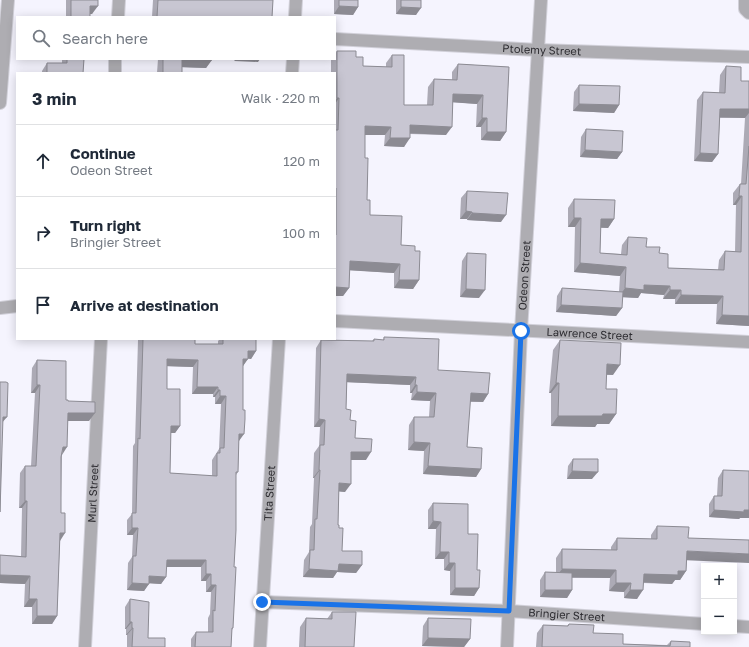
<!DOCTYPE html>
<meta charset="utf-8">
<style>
:root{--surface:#fff;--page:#f6f6f7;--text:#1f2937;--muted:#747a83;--line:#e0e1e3}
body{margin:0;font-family:"Golos Text",sans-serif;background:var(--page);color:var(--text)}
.controls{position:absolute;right:12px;bottom:12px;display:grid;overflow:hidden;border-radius:0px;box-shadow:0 2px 10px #0003}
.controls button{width:36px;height:36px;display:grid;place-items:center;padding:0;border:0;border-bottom:1px solid var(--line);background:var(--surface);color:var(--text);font:20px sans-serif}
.stop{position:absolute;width:12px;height:12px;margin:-9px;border:3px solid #1a73e8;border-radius:50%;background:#fff}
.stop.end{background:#1a73e8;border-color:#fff;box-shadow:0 1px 4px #0008}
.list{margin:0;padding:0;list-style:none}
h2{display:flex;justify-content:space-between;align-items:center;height:52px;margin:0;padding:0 16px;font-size:17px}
h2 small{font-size:13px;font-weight:400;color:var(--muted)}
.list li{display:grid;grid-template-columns:26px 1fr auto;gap:12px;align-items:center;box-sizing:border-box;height:72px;padding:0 16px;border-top:1px solid var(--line)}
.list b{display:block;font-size:15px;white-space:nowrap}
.list p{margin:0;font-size:13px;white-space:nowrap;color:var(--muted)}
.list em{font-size:13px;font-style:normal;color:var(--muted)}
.icon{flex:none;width:22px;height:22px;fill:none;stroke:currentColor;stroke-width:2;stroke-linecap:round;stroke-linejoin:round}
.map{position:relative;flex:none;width:749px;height:647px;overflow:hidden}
.search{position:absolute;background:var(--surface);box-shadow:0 2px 10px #0003;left:16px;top:16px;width:320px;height:44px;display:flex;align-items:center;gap:10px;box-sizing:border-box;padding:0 14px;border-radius:0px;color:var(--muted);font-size:15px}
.panel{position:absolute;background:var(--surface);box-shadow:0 2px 10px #0003;left:16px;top:72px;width:320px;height:268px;border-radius:0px}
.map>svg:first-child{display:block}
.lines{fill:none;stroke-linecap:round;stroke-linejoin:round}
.minor-casing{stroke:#d1d0d9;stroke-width:14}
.minor{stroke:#aeadb2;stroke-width:12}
.wall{fill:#acaab5;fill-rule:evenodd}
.shaded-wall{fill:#8c8b93}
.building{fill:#c8c6d2;stroke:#8c8b93;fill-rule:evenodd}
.route{stroke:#1a73e8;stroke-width:5}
.labels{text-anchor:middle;stroke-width:3;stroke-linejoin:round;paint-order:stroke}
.street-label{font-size:11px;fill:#2e2d32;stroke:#fff}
</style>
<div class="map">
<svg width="749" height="647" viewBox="0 0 749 647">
<rect width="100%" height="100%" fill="#f5f4fe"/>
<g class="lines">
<g class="minor-casing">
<g id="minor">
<path d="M 745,0 L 745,9 L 749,13"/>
<path d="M 118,17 L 119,0"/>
<path d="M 295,17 L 296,0"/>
<path id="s1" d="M 335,39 L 538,50 L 749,57"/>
<path d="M 115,73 L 115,59"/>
<path d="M 292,73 L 293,59"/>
<path d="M 0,103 L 8,0"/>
<path d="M 0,308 L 17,306"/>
<path id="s2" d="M 335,321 L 749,342"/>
<path id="s3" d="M 262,602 L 509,611 L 704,624"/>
<path d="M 734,626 L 749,627"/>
<path id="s4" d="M 85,647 L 101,339"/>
<path id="s5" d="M 260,647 L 279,339"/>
<path id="s6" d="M 507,647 L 521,331 L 541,0"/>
</g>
</g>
<use href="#minor" class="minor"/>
</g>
<path class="wall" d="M 66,0 L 98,0 L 92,14 L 90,14 L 90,17 L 66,17 Z
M 153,0 L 273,0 L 272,17 L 152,17 Z
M 334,0 L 358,0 L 358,7 L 353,15 L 334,14 Z
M 396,0 L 421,0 L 416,15 L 396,14 Z
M 337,51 L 356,57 L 363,66 L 386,67 L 386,63 L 392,55 L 404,105 L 427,105 L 428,87 L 434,79 L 452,80 L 452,72 L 458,64 L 509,67 L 506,132 L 500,141 L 481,140 L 481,127 L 476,127 L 477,104 L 453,102 L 446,135 L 410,134 L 404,147 L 384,146 L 385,135 L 365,135 L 365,158 L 367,200 L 370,215 L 401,245 L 415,251 L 419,280 L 413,289 L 394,288 L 394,273 L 350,270 L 349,288 L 343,296 L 335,296 L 335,73 L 331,73 L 331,59 L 335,59 L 335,54 Z
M 62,59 L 84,59 L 83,73 L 42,73 L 42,71 L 47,63 L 62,63 Z
M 158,59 L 212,59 L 206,68 L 182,67 L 182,73 L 157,73 Z
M 726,66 L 741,81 L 749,81 L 749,326 L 716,324 L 717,304 L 675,304 L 675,299 L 663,299 L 664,295 L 641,293 L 638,298 L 622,297 L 622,308 L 616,316 L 556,312 L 557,296 L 562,288 L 619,292 L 620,276 L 574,272 L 575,227 L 568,227 L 568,208 L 574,199 L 614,219 L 608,228 L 601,228 L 600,253 L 621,254 L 622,245 L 628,237 L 659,253 L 668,268 L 718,270 L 719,260 L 725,251 L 735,252 L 736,205 L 733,205 L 733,193 L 740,184 L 741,184 L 745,118 L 720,118 L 718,154 L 712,162 L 694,161 L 697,100 L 703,92 L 719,93 L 720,75 Z
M 579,85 L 619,105 L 614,113 L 573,111 L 574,92 Z
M 586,129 L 622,152 L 617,159 L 580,157 L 581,137 Z
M 467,191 L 501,222 L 467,220 L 467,219 L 460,219 L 461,198 Z
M 467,253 L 479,298 L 460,297 L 462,261 Z
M 384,337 L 438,370 L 488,394 L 483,402 L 470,402 L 467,447 L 481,469 L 476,477 L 423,474 L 424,451 L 408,450 L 409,425 L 414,417 L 429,417 L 430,401 L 411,400 L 412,393 L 410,393 L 410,385 L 347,382 L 346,409 L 350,420 L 355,438 L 366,460 L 351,460 L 345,492 L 339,491 L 338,525 L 339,528 L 342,551 L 362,565 L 356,573 L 337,572 L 333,578 L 303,577 L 304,560 L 309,552 L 310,527 L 312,524 L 314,478 L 313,478 L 314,453 L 319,446 L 320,427 L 314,427 L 316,348 L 321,340 L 372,341 L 374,339 L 383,340 Z
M 139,339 L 195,339 L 195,344 L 218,344 L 218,341 L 220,339 L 256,339 L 256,351 L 251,359 L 248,358 L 243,366 L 239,441 L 238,472 L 236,475 L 234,567 L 233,628 L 232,630 L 231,647 L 191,647 L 191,639 L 196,632 L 208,632 L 208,618 L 210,614 L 211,592 L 206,592 L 206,581 L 201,581 L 201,567 L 166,567 L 166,577 L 161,584 L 149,583 L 144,591 L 127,590 L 128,563 L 132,557 L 133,535 L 127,535 L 127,520 L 132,514 L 133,446 L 135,443 L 138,340 ZM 167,366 L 193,367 L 192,394 L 213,394 L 213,397 L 215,397 L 215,404 L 221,404 L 219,449 L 212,460 L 212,476 L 170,473 L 171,433 L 175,433 L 180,426 L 167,389 Z
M 560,340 L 613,375 L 606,375 L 606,389 L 616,414 L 609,424 L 597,424 L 595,427 L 551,426 L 551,393 L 549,393 L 553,350 Z
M 37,360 L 66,400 L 89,421 L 68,421 L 62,455 L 60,541 L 57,616 L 52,624 L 32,624 L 32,607 L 24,607 L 25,584 L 0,583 L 0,555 L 21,556 L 22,508 L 19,508 L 20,473 L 25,466 L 31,466 L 35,393 L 31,393 L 32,368 Z
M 573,459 L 592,479 L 567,479 L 568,466 Z
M 723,470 L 740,518 L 739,519 L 709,517 L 709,504 L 714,496 L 717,496 L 718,478 Z
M 433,503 L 468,534 L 477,570 L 479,588 L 474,596 L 450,595 L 450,571 L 444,570 L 444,559 L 435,559 L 436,529 L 428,529 L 428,510 Z
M 657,526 L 687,560 L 686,571 L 680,580 L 675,580 L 672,584 L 643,583 L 637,599 L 624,598 L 624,592 L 609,591 L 610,578 L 572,578 L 572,590 L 567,598 L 540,597 L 540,580 L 545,572 L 556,572 L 556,558 L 562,549 L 611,550 L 611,547 L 617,538 L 651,539 L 651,535 Z
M 130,599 L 148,638 L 165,647 L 127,647 L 127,635 L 126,635 L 126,629 L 125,629 L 125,607 Z
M 332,612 L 354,647 L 299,647 L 300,627 L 306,618 L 327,619 Z
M 428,618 L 470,639 L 464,647 L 422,646 L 423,626 Z
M 569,624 L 623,644 L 667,645 L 671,641 L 690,647 L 536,647 L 537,633 L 543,625 L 567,626 Z"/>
<path class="shaded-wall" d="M 90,6 L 98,6 L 92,14 L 85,14 Z
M 339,6 L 358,7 L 353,15 L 334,14 Z
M 401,7 L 421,8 L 416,15 L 396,14 Z
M 182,59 L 212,60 L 206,68 L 177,67 Z
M 236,59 L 260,59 L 258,62 L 234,61 Z
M 453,94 L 483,95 L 477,104 L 448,102 Z
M 337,98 L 339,98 L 335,104 L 335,101 Z
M 579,104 L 619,105 L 614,113 L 573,111 Z
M 720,109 L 749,109 L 749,113 L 745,118 L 714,117 Z
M 482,118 L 487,118 L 481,127 L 476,127 Z
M 410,125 L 452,127 L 446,135 L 404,133 Z
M 365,126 L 391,127 L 385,135 L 359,135 Z
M 487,132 L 506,132 L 500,141 L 481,140 Z
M 390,138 L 410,138 L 404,147 L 384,146 Z
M 585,150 L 622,152 L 617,159 L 580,157 Z
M 700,153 L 718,154 L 712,162 L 694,161 Z
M 739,196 L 742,196 L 736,205 L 733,205 Z
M 466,211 L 472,212 L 467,219 L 460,219 Z
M 472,213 L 506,215 L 501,222 L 467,220 Z
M 574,218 L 581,218 L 575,227 L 568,227 Z
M 601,219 L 614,219 L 608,228 L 595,227 Z
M 350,261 L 400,264 L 394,273 L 344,270 Z
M 580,263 L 626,267 L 620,276 L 574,272 Z
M 399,280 L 419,280 L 413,289 L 394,288 Z
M 644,285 L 670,286 L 664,295 L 641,293 L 638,298 L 619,297 L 625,288 Z
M 335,287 L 349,288 L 343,296 L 335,296 Z
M 466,289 L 485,290 L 479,298 L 460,297 Z
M 670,290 L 681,290 L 675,299 L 663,299 Z
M 681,295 L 723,296 L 717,304 L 675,304 Z
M 561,305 L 622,308 L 616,316 L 556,312 Z
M 722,315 L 749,316 L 749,326 L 716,324 Z
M 248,351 L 256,351 L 251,359 L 243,358 Z
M 167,359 L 198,360 L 193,367 L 162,366 Z
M 243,359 L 248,359 L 243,366 Z
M 607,364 L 620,365 L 613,375 L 600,374 Z
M 347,374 L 416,377 L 410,385 L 342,382 Z
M 556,383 L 559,383 L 551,393 L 549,393 Z
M 37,385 L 40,385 L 35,393 L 31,393 Z
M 415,385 L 417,385 L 412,393 L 410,393 Z
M 197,387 L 218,387 L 213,394 L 192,394 Z
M 218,390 L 220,390 L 215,397 L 213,397 Z
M 417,392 L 436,393 L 430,401 L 411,400 Z
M 471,393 L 488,394 L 483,402 L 465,401 Z
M 220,396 L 226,396 L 221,404 L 215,404 Z
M 68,413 L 95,413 L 89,421 L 63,421 Z
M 603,414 L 616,414 L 609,424 L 597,424 L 595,427 L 551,426 L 558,416 Z
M 3,417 L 7,417 L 1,424 Z
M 319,419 L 325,420 L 320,427 L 314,427 Z
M 171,426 L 180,426 L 175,433 L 166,433 Z
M 239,434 L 244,434 L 239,441 Z
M 414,442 L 430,443 L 424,451 L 408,450 Z
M 63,447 L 67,447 L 62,455 Z
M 351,452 L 371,452 L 366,460 L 346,460 Z
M 428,466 L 481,469 L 476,477 L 423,474 Z
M 319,470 L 320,470 L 314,478 L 313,478 Z
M 572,471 L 598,472 L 592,479 L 567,479 Z
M 339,483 L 351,484 L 345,492 L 333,491 Z
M 25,501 L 27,501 L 22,508 L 19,508 Z
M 714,510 L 749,510 L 749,518 L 740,518 L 739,519 L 709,517 Z
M 433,521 L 441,522 L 436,529 L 428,529 Z
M 132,528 L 138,528 L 133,535 L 127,535 Z
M 60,533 L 65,533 L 60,541 Z
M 687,551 L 749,554 L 749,563 L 681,560 Z
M 440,552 L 449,552 L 444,559 L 435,559 Z
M 167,560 L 206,560 L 201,567 L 162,567 Z
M 449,563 L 455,563 L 450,571 L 444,570 Z
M 339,564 L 362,565 L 356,573 L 337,572 L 333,578 L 303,577 L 309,569 Z
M 562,569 L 616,570 L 610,578 L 556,577 Z
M 678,571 L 686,571 L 680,580 L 675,580 L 672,584 L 637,582 L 644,574 Z
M 206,574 L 211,574 L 206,581 L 201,581 Z
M 0,575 L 30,576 L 25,584 L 0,583 Z
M 149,576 L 166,577 L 161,584 L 144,583 Z
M 132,583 L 149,584 L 144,591 L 127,590 Z
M 616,583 L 631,583 L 624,592 L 609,591 Z
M 211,585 L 216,585 L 211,592 L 206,592 Z
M 455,588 L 479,588 L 474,596 L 450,595 Z
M 545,590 L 572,590 L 567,598 L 540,597 Z
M 630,590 L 643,590 L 637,599 L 624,598 Z
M 29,599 L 37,599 L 32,607 L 24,607 Z
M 37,616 L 57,616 L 52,624 L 32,624 Z
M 130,622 L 132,622 L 126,629 L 125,629 Z
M 132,628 L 133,628 L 127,635 L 126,635 Z
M 428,638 L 470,639 L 464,647 L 422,646 Z"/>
<path class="building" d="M 71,0 L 98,0 L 98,6 L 90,6 L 90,17 L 71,17 Z
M 158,0 L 273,0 L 272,17 L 157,17 Z
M 339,0 L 358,0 L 358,7 L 339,6 Z
M 401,0 L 421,0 L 421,8 L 401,7 Z
M 337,51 L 356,51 L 356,57 L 363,57 L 363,66 L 392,67 L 392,55 L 404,55 L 404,105 L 433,105 L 434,79 L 457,80 L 458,64 L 509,67 L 506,132 L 487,132 L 487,118 L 482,118 L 483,95 L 453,94 L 452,127 L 410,125 L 410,138 L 390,138 L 391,127 L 365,126 L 365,158 L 368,158 L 367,200 L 370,200 L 370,215 L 402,216 L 401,245 L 415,246 L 415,251 L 420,251 L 419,280 L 399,280 L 400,264 L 350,261 L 349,288 L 335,287 L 335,235 L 336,235 L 336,188 L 335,188 L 335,130 L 338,130 L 339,98 L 337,98 Z
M 67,59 L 84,59 L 83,73 L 47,73 L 47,63 L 67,63 Z
M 163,59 L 212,59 L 212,60 L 182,59 L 182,73 L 163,73 Z
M 726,66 L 741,67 L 741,81 L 749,81 L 749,109 L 720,109 L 718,154 L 700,153 L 703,92 L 725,93 Z
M 579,85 L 620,86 L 619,105 L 579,104 Z
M 586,129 L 623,131 L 622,152 L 585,150 Z
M 749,146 L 749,316 L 722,315 L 723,296 L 681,295 L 681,290 L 670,290 L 670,286 L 644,285 L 644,290 L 625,288 L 626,267 L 580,263 L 581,218 L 574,218 L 574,199 L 615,200 L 614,219 L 601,219 L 600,253 L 627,255 L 628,237 L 647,238 L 646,247 L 660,247 L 659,253 L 668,254 L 668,268 L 724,270 L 725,251 L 741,252 L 742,196 L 739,196 L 740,184 L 746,184 Z
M 467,191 L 508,193 L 506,215 L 472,213 L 472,212 L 466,211 Z
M 467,253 L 486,254 L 485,290 L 466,289 Z
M 562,288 L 623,292 L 622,308 L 561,305 Z
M 384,337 L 439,339 L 438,370 L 490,373 L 488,394 L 471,393 L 467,447 L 482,448 L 481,469 L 428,466 L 430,443 L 414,442 L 414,417 L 434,417 L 436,393 L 417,392 L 417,385 L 415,385 L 416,377 L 347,374 L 346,409 L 351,410 L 350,420 L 356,421 L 355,438 L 372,439 L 371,452 L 351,452 L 351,484 L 339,483 L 338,525 L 339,525 L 339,528 L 343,528 L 342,551 L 362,551 L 362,565 L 339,564 L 338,571 L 309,569 L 310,552 L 310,550 L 314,550 L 315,519 L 317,519 L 320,470 L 319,470 L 320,445 L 324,445 L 325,420 L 319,419 L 321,340 L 374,341 L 374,339 L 384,340 Z
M 143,339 L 195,339 L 195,344 L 223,344 L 223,339 L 256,339 L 256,351 L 248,351 L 248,359 L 243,359 L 243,410 L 245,410 L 245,419 L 244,434 L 239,434 L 238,472 L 236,472 L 236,530 L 234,567 L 236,567 L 233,628 L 232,628 L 231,647 L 195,647 L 196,632 L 213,632 L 213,610 L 215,611 L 216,585 L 211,585 L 211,574 L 206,574 L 206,560 L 167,560 L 166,577 L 149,576 L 149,584 L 132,583 L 133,556 L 136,556 L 138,528 L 132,528 L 132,513 L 136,513 L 138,438 L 140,439 ZM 167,359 L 198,360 L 197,387 L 218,387 L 218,390 L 220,390 L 220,396 L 226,396 L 224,448 L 220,448 L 220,453 L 217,453 L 217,476 L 170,473 L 171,426 L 180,426 L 180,389 L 167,389 Z
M 560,340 L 621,343 L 620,365 L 607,364 L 606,389 L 617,389 L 616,414 L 603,414 L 602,416 L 558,416 L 559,383 L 556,383 Z
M 37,360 L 66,361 L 66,400 L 68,400 L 68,401 L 95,402 L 95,413 L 68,413 L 67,447 L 63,447 L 61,457 L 61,513 L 65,513 L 65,533 L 60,533 L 57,616 L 37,616 L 37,599 L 29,599 L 30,576 L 0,575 L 0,555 L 26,557 L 27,501 L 25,501 L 25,466 L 36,466 L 40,385 L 37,385 Z
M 0,382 L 6,382 L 8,383 L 7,417 L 3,417 L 0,512 Z
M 573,459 L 598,459 L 598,472 L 572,471 Z
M 723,470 L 749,471 L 749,510 L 744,510 L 744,512 L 714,510 L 714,496 L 722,496 Z
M 433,503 L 468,504 L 468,534 L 478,534 L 477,570 L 480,570 L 479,588 L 455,588 L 455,563 L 449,563 L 449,552 L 440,552 L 441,522 L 433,521 Z
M 657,526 L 689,527 L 688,538 L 749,540 L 749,554 L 687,551 L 686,571 L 678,571 L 678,575 L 644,574 L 643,590 L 630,590 L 631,583 L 616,583 L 616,570 L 562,569 L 562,549 L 617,550 L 617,538 L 657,539 Z
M 545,572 L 572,573 L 572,590 L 545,590 Z
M 130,599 L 149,602 L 148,638 L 165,638 L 165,647 L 132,647 L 133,628 L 132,628 L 132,622 L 130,622 Z
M 332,612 L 356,612 L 354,647 L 305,647 L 306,618 L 332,619 Z
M 428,618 L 471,619 L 470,639 L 428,638 Z
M 569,624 L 594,625 L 593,633 L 623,634 L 623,644 L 670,646 L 671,641 L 690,642 L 690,647 L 542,647 L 543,625 L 568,626 Z"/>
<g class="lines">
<path class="route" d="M 262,602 L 509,611 L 521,331"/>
</g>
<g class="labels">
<g class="street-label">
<text dy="4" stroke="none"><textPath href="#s1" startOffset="207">Ptolemy Street</textPath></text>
<text dy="4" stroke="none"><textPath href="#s6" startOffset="372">Odeon Street</textPath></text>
<text dy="4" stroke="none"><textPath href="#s2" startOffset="255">Lawrence Street</textPath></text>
<text dy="4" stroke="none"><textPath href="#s4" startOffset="154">Murl Street</textPath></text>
<text dy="4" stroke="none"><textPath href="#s5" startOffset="154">Tita Street</textPath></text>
<text dy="4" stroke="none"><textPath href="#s3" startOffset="305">Bringier Street</textPath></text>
</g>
</g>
</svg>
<div class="controls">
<button>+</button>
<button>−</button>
</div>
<div class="stop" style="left:521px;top:331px"></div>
<div class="stop end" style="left:262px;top:602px"></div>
<div class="search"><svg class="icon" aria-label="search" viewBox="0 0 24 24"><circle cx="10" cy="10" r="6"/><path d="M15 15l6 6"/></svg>Search here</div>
<section class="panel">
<h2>3 min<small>Walk · 220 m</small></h2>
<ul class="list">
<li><svg class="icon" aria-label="ahead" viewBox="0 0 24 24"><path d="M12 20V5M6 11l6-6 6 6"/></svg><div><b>Continue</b><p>Odeon Street</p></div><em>120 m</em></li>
<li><svg class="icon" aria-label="right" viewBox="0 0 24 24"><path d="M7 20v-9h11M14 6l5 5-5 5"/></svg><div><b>Turn right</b><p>Bringier Street</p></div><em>100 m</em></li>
<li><svg class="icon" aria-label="arrive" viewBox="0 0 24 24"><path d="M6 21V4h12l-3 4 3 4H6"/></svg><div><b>Arrive at destination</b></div></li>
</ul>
</section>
</div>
